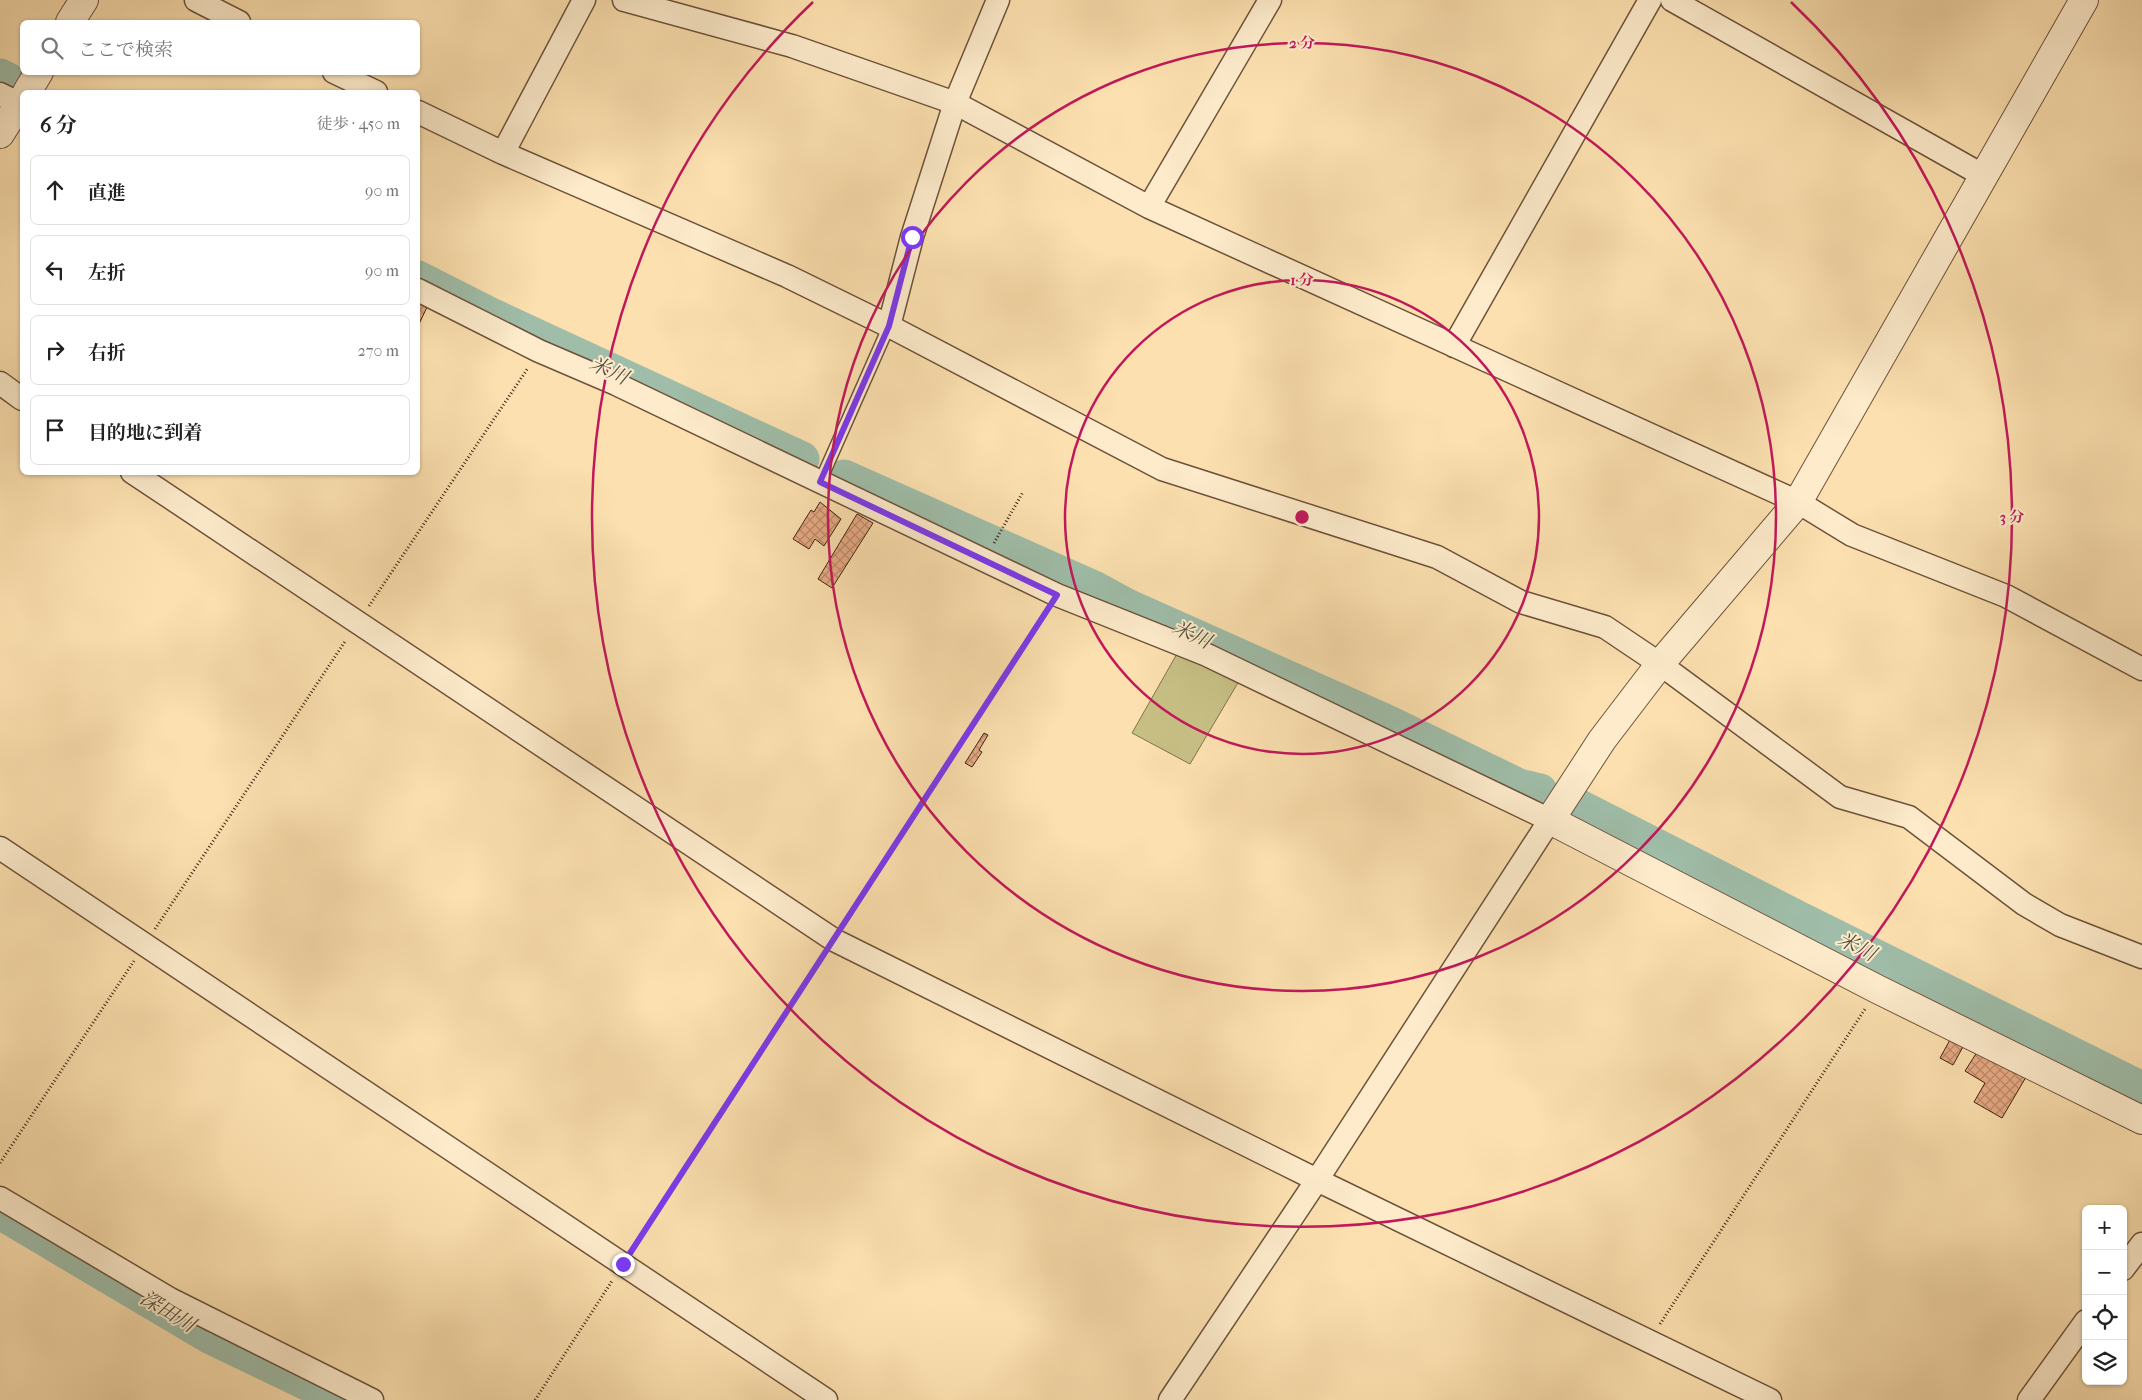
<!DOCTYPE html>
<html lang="ja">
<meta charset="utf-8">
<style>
:root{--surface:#fff;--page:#f2f2f2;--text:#222;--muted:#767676;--line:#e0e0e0}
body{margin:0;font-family:"IM FELL French Canon","Noto Serif JP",serif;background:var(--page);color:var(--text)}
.controls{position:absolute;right:15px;bottom:15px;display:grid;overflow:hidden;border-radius:8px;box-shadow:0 1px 4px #0004}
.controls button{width:45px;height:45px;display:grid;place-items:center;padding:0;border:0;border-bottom:1px solid var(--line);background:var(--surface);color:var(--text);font:25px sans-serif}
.stop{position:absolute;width:15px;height:15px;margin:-11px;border:4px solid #7c3aed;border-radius:50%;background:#fff}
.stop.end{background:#7c3aed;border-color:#fff;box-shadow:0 1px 5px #0008}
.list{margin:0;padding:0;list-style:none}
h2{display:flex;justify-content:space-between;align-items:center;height:65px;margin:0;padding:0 20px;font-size:21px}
h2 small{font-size:16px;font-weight:400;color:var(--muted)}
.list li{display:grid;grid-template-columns:32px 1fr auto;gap:15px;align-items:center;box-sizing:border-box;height:70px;margin:0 10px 10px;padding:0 10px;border:1px solid var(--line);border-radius:8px}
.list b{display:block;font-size:19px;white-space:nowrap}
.list em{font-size:16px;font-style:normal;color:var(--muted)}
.icon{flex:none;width:28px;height:28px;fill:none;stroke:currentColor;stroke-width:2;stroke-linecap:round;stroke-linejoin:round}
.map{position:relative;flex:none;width:2142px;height:1400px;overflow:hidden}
.search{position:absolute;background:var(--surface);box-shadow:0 1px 4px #0004;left:20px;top:20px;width:400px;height:55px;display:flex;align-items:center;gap:12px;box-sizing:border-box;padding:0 18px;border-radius:8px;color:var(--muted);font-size:19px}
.panel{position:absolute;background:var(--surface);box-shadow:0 1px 4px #0004;left:20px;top:90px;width:400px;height:385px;border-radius:8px}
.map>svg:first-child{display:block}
.green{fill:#c7c085;stroke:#82724c}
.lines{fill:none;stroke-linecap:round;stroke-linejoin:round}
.river{stroke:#9fbda9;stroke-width:35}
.building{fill:url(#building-cross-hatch);stroke:#3d2313}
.service-casing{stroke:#6d523a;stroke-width:14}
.minor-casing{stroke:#6d523a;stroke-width:25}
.tertiary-casing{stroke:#6d523a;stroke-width:30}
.path{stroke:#3d2313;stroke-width:3;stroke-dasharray:1 2.5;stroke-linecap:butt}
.service{stroke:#fdebcb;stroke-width:11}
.minor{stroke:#fdebcb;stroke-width:22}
.tertiary{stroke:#fdebcb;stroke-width:28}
.route{stroke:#7c3aed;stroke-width:6}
.ring{fill:none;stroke:#c2185b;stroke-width:2.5}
.labels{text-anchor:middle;stroke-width:4;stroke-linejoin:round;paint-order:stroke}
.water-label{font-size:20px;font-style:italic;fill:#5a5140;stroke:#fdebcb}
.centre{fill:#c2185b;stroke:#fdebcb;stroke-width:2.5}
.ring-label{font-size:15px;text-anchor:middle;font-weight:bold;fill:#c2185b;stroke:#fdebcb;stroke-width:4;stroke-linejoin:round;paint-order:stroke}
</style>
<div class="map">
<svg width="2142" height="1400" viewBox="0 0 2142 1400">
<defs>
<pattern id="building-cross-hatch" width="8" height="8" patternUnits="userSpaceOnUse" patternTransform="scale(1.25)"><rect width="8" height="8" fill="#e8ab85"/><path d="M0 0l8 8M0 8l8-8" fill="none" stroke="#bd8b6c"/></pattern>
</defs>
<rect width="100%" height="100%" fill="#fce0af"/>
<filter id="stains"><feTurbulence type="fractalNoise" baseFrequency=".004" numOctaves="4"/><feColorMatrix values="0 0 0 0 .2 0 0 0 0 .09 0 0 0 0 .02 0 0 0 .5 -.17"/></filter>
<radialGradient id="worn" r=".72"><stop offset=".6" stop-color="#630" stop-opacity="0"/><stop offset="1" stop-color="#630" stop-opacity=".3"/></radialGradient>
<path class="green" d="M 1178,652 L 1239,681 L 1190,764 L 1132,733 Z"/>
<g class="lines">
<path class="river" d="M 0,76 L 8,80
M 418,278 L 493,316 L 802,459
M 844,477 L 1096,589 L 1127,606 L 1389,723 L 1519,786 L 1540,791
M 1572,803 L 1798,918 L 2142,1089
M 0,1212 L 209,1336 L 342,1400"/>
</g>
<path class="building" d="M 418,298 L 429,303 L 418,326 Z
M 820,502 L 841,519 L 824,546 L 815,539 L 809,549 L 793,539 L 811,510 L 814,512 Z
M 857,514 L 873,523 L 832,588 L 818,579 Z
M 984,733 L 988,735 L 979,750 L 982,752 L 972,767 L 965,763 Z
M 1951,1038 L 1964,1045 L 1953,1065 L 1940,1058 Z
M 1979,1049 L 2026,1077 L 2002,1118 L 1974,1102 L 1985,1083 L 1965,1071 Z"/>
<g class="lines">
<g class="service-casing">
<path id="service" d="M 820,482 L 889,326"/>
</g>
<g class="minor-casing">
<path id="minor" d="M 196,0 L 239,22
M 624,0 L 792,46 L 955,103 L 1149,207 L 1798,502 L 1852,535 L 2006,596 L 2142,669
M 1672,0 L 1984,176
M 334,72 L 376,92
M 0,94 L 22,105
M 418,112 L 503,153 L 787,276 L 889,326 L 1162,469 L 1437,557 L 1521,602 L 1605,627 L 1660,664 L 1840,797 L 1909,817 L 2024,904 L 2060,925 L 2142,957
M 503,153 L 584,0
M 1149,207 L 1270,0
M 418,290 L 539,351 L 616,384 L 1057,595 L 1207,655 L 1550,820 L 1317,1180 L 1170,1400
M 889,326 L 912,237 L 955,103 L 998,0
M 1454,346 L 1650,0
M 0,383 L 22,399
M 132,472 L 834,940 L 1317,1180 L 1770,1400
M 0,848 L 826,1400
M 0,1198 L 170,1299 L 372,1400
M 2123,1269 L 2142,1244
M 2029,1400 L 2086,1321"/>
</g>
<g class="tertiary-casing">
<path id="tertiary" d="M 2084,0 L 1798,502 L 1660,664 L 1602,740 L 1550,820 L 1877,989 L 2142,1120
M 70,22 L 84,0
M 27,92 L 39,72
M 0,134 L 22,99"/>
</g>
<path class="path" d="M 994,543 L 1023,492
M 369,606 L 528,368
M 845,924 L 1046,612
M 155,929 L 346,640
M 0,1163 L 134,961
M 633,1248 L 824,956
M 1660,1324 L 1865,1009
M 535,1400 L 612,1281"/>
<use href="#service" class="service"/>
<use href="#minor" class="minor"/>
<use href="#tertiary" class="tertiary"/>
</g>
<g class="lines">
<path class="route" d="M 623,1264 L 1057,595 L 820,482 L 889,326 L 912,237"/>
</g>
<g class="ring">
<circle cx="1302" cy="517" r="237"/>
<circle cx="1302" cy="517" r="474"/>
<path d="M1791 2A710 710 0 1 1 813 2"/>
</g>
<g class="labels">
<g class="water-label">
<text transform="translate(609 370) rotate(25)" y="7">米川</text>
<text transform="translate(1192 634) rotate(25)" y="7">米川</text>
<text transform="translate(1857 946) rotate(27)" y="7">米川</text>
<text transform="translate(168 1311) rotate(31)" y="7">深田川</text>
</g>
</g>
<circle cx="1302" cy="517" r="8" class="centre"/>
<g class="ring-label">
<text x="1302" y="48">2 分</text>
<text x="1302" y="285">1 分</text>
<text x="2012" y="522">3 分</text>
</g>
<rect width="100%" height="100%" filter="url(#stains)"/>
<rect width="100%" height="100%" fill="url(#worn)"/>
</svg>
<div class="controls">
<button>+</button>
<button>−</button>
<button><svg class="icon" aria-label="locate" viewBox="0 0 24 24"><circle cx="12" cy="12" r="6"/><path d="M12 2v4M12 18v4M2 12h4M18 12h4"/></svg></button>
<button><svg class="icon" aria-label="layers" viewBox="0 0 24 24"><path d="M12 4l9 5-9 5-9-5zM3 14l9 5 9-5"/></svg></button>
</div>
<div class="stop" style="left:912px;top:237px"></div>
<div class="stop end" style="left:623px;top:1264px"></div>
<div class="search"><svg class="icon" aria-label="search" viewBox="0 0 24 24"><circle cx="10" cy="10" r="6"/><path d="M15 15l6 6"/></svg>ここで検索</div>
<section class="panel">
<h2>6 分<small>徒歩 · 450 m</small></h2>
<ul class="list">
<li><svg class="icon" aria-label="ahead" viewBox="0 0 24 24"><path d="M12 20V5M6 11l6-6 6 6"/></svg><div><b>直進</b></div><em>90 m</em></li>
<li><svg class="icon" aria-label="left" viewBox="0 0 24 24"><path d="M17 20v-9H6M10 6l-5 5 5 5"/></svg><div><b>左折</b></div><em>90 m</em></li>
<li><svg class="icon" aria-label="right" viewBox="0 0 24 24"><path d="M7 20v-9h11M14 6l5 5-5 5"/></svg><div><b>右折</b></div><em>270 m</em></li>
<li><svg class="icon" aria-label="arrive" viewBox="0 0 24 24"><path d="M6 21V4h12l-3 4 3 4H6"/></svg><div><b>目的地に到着</b></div></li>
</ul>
</section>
</div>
